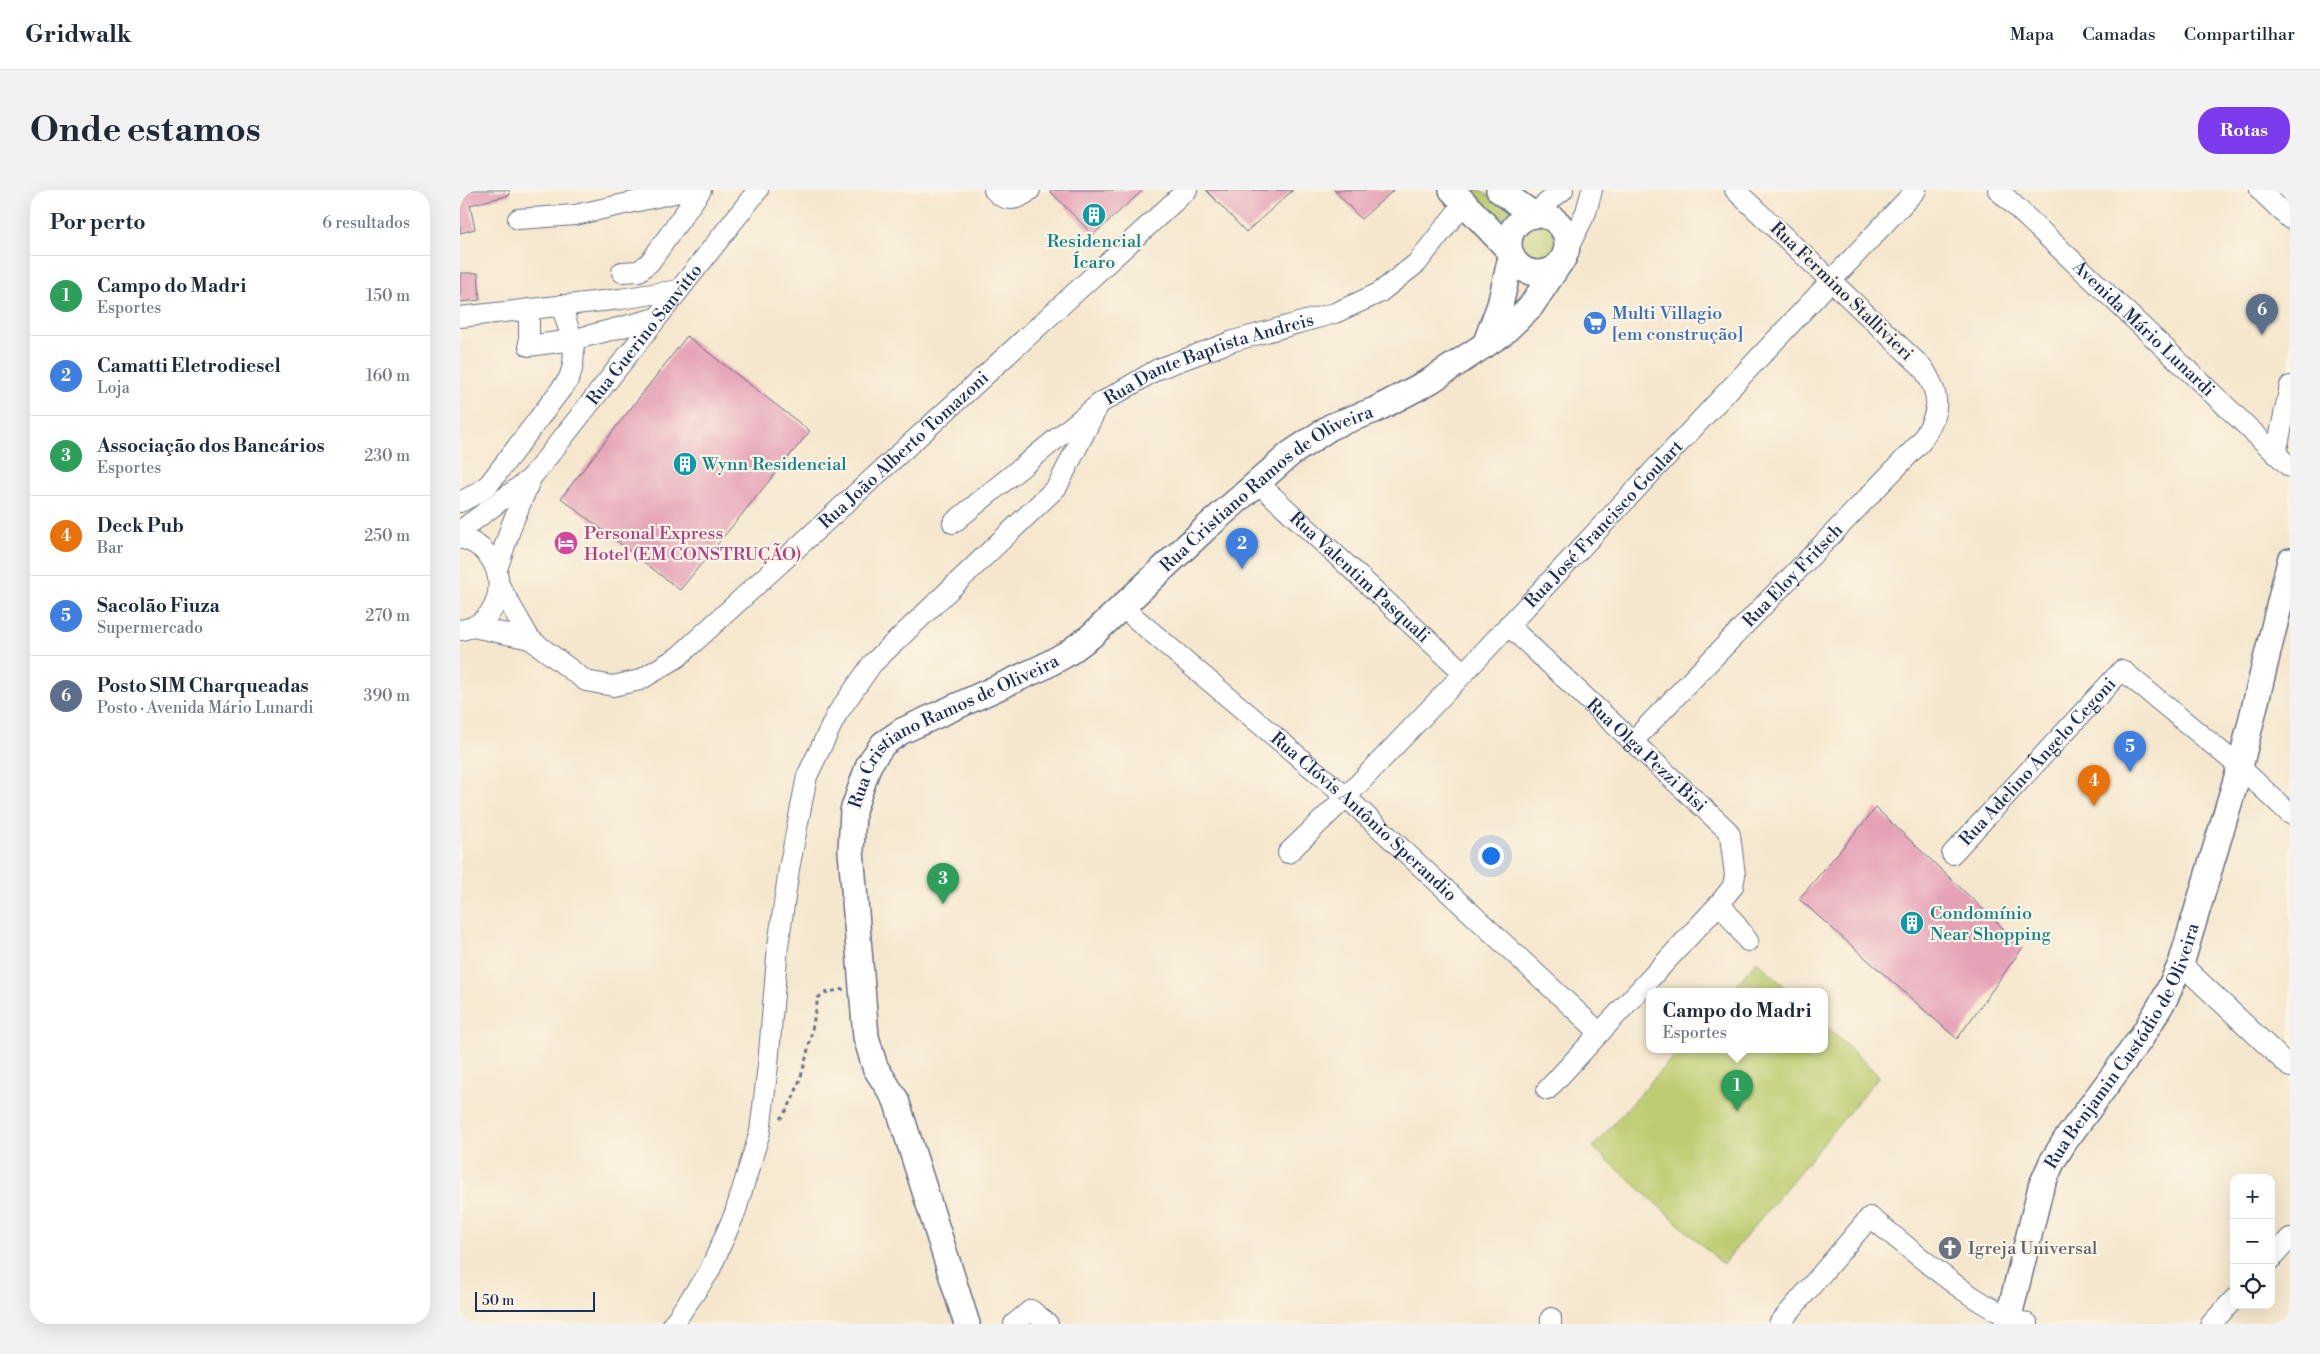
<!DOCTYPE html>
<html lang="pt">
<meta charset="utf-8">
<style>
:root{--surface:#fff;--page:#f2f2f3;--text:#1f2937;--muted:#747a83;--line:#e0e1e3;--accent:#7c3aed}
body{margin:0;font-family:"Libre Bodoni",serif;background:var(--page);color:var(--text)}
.controls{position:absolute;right:15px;bottom:15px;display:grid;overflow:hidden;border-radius:10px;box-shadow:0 5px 20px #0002}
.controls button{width:45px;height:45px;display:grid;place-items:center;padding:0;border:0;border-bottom:1px solid var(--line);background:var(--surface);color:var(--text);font:25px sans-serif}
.scale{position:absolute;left:15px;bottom:12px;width:120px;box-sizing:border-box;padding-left:5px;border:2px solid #1b2f5e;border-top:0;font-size:14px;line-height:18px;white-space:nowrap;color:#1b2f5e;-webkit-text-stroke:4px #fcf5e5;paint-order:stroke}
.you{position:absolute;left:1030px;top:665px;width:18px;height:18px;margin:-12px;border:4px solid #fff;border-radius:50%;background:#1a73e8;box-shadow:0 0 0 8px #1a73e833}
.badge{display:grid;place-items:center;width:32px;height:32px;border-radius:50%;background:var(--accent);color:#fff;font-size:16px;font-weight:700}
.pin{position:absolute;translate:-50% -41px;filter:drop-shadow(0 1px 2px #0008)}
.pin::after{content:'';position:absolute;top:26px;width:18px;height:15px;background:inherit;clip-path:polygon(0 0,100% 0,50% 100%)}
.popup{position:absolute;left:1186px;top:798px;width:182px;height:65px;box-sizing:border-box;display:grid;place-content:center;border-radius:10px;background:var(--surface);filter:drop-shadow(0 1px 4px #0005);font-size:16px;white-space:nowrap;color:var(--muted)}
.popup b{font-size:19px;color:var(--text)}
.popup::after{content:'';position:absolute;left:50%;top:100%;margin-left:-10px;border:10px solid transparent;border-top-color:var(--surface)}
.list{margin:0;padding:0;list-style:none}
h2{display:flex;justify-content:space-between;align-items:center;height:65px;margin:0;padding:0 20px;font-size:21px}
h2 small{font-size:16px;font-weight:400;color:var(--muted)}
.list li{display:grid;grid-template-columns:32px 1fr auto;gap:15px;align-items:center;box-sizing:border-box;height:80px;padding:0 20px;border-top:1px solid var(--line)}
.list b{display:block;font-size:19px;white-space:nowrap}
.list p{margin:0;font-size:16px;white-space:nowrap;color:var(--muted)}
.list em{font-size:16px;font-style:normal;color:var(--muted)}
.icon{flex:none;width:28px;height:28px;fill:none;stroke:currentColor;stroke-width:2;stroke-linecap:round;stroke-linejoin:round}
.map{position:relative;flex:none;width:1830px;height:1134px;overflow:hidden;border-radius:20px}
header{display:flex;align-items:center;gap:30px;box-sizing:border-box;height:70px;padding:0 25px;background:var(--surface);border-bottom:1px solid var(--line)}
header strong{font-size:24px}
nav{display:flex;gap:28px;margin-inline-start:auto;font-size:18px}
.intro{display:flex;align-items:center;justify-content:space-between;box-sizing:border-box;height:120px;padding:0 30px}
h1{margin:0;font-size:35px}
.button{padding:12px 22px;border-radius:20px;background:var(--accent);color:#fff;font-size:18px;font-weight:700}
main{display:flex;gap:30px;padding:0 30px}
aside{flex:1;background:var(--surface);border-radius:20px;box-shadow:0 5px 20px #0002}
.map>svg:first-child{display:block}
.green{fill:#bdcc6f;stroke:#6c7e66}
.building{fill:#e5a1b6}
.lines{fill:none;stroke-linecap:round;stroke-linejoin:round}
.minor-casing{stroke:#676f85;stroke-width:22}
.major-casing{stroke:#676f85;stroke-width:28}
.path{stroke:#676f85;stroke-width:3;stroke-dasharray:4 4;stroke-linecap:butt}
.minor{stroke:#fff;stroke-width:20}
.major{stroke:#fff;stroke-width:25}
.labels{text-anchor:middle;stroke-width:4.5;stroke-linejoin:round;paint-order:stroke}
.culture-label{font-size:18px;fill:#0d838f;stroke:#fcf5e5;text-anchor:start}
.street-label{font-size:18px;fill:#1b2f5e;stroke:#fcf5e5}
.shop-label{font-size:18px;fill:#366cbe;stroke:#fcf5e5;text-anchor:start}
.hotel-label{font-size:18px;fill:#b23c85;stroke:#fcf5e5;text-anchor:start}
.worship-label{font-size:18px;fill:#5b616d;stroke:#fcf5e5;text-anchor:start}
</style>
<header>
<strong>Gridwalk</strong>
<nav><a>Mapa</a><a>Camadas</a><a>Compartilhar</a></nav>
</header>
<div class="intro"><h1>Onde estamos</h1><a class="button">Rotas</a></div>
<main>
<aside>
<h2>Por perto<small>6 resultados</small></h2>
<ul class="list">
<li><span class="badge" style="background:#2e9e5b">1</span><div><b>Campo do Madri</b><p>Esportes</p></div><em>150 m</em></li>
<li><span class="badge" style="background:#3f7fe0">2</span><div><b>Camatti Eletrodiesel</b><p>Loja</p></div><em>160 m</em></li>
<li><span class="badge" style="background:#2e9e5b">3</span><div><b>Associação dos Bancários</b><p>Esportes</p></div><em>230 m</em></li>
<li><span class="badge" style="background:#e8710a">4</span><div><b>Deck Pub</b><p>Bar</p></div><em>250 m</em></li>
<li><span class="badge" style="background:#3f7fe0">5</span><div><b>Sacolão Fiuza</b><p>Supermercado</p></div><em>270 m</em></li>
<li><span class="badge" style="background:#5c6f8a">6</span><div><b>Posto SIM Charqueadas</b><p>Posto · Avenida Mário Lunardi</p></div><em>390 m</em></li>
</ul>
</aside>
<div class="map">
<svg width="1830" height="1134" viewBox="0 0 1830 1134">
<rect width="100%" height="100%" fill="#fcf5e5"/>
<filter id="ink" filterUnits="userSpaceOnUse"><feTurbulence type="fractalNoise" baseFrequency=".02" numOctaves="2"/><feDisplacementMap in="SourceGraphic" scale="10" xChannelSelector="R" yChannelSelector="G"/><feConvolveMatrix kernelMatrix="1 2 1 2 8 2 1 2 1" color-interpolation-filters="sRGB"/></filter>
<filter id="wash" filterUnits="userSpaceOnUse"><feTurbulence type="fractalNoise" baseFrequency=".0096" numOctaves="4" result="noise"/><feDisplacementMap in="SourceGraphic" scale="20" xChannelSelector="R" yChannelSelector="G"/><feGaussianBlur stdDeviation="1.12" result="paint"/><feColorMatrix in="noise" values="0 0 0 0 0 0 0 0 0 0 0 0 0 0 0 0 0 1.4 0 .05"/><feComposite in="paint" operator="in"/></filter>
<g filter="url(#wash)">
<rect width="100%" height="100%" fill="#f5e7cd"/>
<path class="green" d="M 1013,0 L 1020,0 L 1051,19 L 1038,32 Z
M1061 50a17 17 0 1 1 34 0a17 17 0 1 1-34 0Z
M 1297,771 L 1330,802 L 1270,802 Z
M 1365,835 L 1419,886 L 1263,1074 L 1133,957 L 1219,860 L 1364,860 Z"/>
<g id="blocks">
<path class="building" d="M 0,0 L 49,0 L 50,5 L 10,15 L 15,39 L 0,43 Z
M 589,0 L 683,0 L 633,45 Z
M 746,0 L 833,0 L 786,42 Z
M 874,0 L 934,0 L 901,29 Z
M 0,83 L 18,83 L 20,110 L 0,112 Z
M 227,146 L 350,241 L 220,400 L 101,308 Z
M 1416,618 L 1563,757 L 1497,849 L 1339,709 Z"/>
</g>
</g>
<g filter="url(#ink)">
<use href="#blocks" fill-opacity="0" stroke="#676f85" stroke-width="1"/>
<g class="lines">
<g class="minor-casing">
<g id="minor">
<path d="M 534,0 C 545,13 558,11 570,0"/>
<path id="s1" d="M 1538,0 L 1830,277"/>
<path d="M 1800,0 L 1830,29"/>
<path d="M 1076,25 L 1084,15 L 1103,0"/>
<path d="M 58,29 L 115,25 L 228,0"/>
<path d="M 1107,60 L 1126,22 L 1132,0"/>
<path d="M 162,82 L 179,81 L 190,72 L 241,0"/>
<path d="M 69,119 L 69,156 L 112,150 L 197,128"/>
<path d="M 0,127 L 160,109 L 219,100"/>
<path d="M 1816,264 L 1830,196"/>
<path id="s2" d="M 797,292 L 1004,483"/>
<path d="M 0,312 L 16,304 L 29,294 L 108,190 C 121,163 109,141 101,115"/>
<path id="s3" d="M 493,333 L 639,214 L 698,179 L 773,151 L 875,123 L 919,103 L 957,73 L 1004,13"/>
<path d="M 0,341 L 71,288"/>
<path d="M 0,348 C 52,360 51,433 0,440"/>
<path id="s4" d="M 37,379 L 52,334 L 71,288 L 298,0"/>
<path id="s5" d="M 39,395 L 70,449 L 126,491 L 153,496 L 180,490 L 218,467 L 727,0"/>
<path id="s6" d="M 662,417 L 886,607 L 1139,842"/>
<path id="s7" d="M 1048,435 L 1267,640 L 1270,645 L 1275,685 L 1273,696 L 1260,713 L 1087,900"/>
<path d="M 13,437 L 70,449"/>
<path id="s8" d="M 1173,551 L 1461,252 C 1479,222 1483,209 1463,178 L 1275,0"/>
<path id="s9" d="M 828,663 L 886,607 L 1004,483 L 1456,0"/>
<path id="s10" d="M 1492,664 L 1662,480 L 1780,577 L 1830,624"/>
<path d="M 1260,713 L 1288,751"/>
<path d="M 1721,774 L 1830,877"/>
<path d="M 1811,1069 L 1830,1048"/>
<path d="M 1091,1128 L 1091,1134"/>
<path d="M 213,1134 L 249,1082 L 275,1023 L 300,942 L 308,875 L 318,756 L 329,679 L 347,586 L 377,524 L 412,474 L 597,297 L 639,214"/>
<path d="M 554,1134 L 571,1120 L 588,1134"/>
<path d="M 1319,1134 L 1410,1027 C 1454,1061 1517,1120 1568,1134"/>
<path d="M 1751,1134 L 1774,1109"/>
</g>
</g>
<g class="major-casing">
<g id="major">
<path d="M 992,0 L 1048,59"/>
<path d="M 1039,0 L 1074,25"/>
<circle cx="1078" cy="54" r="29"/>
<path d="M 1025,155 L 1040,115 L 1051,67"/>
<path id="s11" d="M 507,1134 L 436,910 L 415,877 L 406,847 L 391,661 L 393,621 L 409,574 L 423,554 L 442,541 L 583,477 L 608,463 L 631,446 L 747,337 L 830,264 L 872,236 L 915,220 L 970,191 L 1043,143 L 1071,116 L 1097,77"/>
<path id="s12" d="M 1547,1134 L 1581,997 L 1592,972 L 1605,951 L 1681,848 L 1705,808 L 1721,774 L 1780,577 L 1830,371"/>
</g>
</g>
<path class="path" d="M 320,929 C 343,903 351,843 358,808 L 364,803 L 384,799"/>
<use href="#minor" class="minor"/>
<use href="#major" class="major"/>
</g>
</g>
<defs>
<g id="building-disc" transform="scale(1.25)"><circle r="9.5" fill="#0f9aa8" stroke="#fcf5e5"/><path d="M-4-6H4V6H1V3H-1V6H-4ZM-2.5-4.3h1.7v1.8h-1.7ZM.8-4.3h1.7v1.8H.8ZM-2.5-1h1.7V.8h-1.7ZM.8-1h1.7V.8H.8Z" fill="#fff"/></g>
<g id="supermarket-disc" transform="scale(1.25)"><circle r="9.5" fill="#3f7fe0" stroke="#fcf5e5"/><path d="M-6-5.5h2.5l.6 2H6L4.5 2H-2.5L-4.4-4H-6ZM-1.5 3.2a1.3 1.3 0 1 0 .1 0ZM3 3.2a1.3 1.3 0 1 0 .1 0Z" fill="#fff"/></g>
<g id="hotel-disc" transform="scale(1.25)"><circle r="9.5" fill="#d1479c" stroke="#fcf5e5"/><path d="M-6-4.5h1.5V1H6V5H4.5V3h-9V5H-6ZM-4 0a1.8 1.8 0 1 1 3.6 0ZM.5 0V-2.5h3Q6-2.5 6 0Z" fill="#fff"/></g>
<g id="church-disc" transform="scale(1.25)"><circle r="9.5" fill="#6b7280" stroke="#fcf5e5"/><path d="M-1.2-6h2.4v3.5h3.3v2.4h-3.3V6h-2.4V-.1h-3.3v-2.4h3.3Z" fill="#fff"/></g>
</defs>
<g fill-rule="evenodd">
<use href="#building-disc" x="634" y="25"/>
<use href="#supermarket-disc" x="1135" y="133"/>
<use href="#building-disc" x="225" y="274"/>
<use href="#hotel-disc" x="106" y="353"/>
<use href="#building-disc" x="1452" y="733"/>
<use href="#church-disc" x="1490" y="1058"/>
</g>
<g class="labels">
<g class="culture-label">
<text x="634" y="57" text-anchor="middle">Residencial<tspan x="634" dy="21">Ícaro</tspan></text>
<text x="242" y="280">Wynn Residencial</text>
<text x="1470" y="729">Condomínio<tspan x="1470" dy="21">Near Shopping</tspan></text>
</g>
<g class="street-label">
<text transform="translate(1382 101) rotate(44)" y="6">Rua Fermino Stallivieri</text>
<text dy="6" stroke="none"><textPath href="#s1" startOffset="201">Avenida Mário Lunardi</textPath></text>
<text dy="6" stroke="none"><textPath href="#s4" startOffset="280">Rua Guerino Sanvitto</textPath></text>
<text dy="6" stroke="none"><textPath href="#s3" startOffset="308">Rua Dante Baptista Andreis</textPath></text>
<text dy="6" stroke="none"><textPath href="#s5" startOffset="538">Rua João Alberto Tomazoni</textPath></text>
<text dy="6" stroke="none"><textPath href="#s11" startOffset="1072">Rua Cristiano Ramos de Oliveira</textPath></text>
<text dy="6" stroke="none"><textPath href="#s9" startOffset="456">Rua José Francisco Goulart</textPath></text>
<text dy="6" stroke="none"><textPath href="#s8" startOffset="230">Rua Eloy Fritsch</textPath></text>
<text dy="6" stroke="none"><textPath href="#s2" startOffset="140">Rua Valentim Pasquali</textPath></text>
<text dy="6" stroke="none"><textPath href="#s11" startOffset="668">Rua Cristiano Ramos de Oliveira</textPath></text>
<text dy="6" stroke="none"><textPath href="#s7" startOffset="190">Rua Olga Pezzi Bisi</textPath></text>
<text dy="6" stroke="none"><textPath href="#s10" startOffset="126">Rua Adelino Ângelo Cegoni</textPath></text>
<text dy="6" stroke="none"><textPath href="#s6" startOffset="320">Rua Clóvis Antônio Sperandio</textPath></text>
<text dy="6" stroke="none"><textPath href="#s12" startOffset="305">Rua Benjamin Custódio de Oliveira</textPath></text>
</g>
<g class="shop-label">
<text x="1152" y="129">Multi Villagio<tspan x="1152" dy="21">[em construção]</tspan></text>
</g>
<g class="hotel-label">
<text x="124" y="349">Personal Express<tspan x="124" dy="21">Hotel (EM CONSTRUÇÃO)</tspan></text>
</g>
<g class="worship-label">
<text x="1508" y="1064">Igreja Universal</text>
</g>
</g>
</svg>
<div class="controls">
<button>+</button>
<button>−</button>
<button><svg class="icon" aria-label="locate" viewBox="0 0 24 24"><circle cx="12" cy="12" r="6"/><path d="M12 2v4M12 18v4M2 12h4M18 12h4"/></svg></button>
</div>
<div class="scale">50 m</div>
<div class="you"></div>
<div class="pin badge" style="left:1277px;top:921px;background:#2e9e5b">1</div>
<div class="popup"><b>Campo do Madri</b>Esportes</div>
<div class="pin badge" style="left:782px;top:379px;background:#3f7fe0">2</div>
<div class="pin badge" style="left:483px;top:714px;background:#2e9e5b">3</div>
<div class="pin badge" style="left:1634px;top:616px;background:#e8710a">4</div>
<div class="pin badge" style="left:1670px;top:582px;background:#3f7fe0">5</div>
<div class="pin badge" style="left:1802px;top:145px;background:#5c6f8a">6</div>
</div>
</main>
